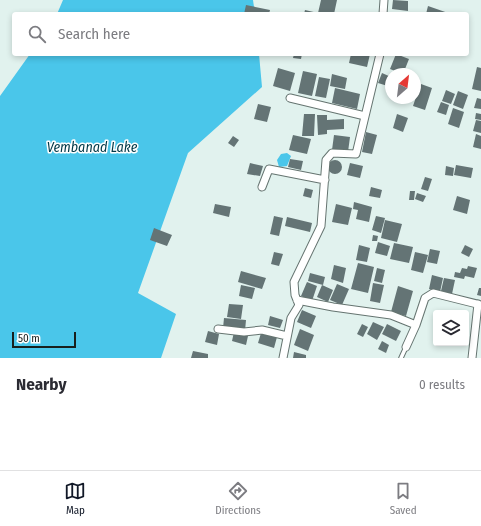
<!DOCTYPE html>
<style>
:root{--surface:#fff;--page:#f7f7f7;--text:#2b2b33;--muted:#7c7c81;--line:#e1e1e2;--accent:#111827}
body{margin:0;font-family:"Fira Sans Condensed",sans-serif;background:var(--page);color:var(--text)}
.controls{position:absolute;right:12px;bottom:12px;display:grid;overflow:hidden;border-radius:4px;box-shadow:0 2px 6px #0003}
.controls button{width:36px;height:36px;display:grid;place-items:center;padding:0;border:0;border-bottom:1px solid var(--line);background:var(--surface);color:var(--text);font:20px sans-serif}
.compass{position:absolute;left:385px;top:68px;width:36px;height:36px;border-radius:50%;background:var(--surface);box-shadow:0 2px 6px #0003;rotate:28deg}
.scale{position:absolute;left:12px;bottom:10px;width:64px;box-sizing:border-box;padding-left:4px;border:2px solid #181f1d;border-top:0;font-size:11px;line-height:14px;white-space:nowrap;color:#181f1d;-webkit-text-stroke:3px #fff;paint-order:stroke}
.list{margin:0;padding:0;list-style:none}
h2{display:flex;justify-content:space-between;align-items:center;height:52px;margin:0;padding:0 16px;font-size:17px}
h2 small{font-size:13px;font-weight:400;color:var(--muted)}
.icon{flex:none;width:22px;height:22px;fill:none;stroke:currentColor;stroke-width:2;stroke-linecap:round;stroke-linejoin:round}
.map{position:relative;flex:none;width:481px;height:358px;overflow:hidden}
.search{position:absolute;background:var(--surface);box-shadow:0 2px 6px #0003;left:12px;right:12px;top:12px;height:44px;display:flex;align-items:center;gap:10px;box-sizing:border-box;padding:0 14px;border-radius:4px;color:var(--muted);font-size:15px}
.sheet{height:112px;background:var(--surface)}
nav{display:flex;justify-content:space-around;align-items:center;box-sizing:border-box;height:56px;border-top:1px solid var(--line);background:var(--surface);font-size:11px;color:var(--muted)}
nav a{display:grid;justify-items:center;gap:2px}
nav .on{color:var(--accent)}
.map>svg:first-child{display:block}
.water{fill:#4ac6ea}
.building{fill:#647475}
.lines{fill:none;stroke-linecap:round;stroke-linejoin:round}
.lane-casing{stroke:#657470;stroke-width:5.5}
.street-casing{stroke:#657470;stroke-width:9}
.lane{stroke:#fff;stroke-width:3.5}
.street{stroke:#fff;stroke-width:7}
.labels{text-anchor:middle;stroke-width:3;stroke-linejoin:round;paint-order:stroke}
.water-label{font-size:14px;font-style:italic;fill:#003948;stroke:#fff}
</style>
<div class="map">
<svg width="481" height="358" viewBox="0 0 481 358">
<rect width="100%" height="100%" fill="#e1f2ee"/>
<path class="water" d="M 63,0 L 253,0 L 255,14 L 57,14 Z
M 30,54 L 259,54 L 262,87 L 188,153 L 138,293 L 176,314 L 161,358 L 0,358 L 0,96 Z
M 287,153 L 291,156 L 287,166 L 279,167 L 277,160 L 281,154 Z"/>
<path class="building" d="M 321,0 L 337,0 L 334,14 L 304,14 L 305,10 L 318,13 Z
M 393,0 L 408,1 L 408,11 L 392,9 Z
M 246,5 L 270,10 L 269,14 L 244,14 Z
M 428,6 L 451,14 L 426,14 Z
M 294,54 L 302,54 L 301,59 L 293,58 Z
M 351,54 L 370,54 L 367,67 L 349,63 Z
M 396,54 L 409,59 L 403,74 L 390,69 Z
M 477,67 L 481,68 L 481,91 L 472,89 Z
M 278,68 L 295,73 L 290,91 L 273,86 Z
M 303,71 L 317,74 L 312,96 L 298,93 Z
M 382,73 L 391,77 L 391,87 L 378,83 Z
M 332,74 L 347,78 L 345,89 L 330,86 Z
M 319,77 L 330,79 L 326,98 L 315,96 Z
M 421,84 L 432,88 L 425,110 L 413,106 L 416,97 L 415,96 L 415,88 L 419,90 Z
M 335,88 L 360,94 L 357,109 L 332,103 Z
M 446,90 L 455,94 L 451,104 L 442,101 Z
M 458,91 L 468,95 L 463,109 L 453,105 Z
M 477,98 L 481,99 L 481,109 L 474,108 Z
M 441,102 L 449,105 L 446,115 L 437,112 Z
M 258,104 L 271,107 L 267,122 L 254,119 Z
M 453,108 L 464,112 L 459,128 L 448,124 Z
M 476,113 L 481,114 L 481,120 L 475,119 Z
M 304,114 L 315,114 L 314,136 L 302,136 Z
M 397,114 L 408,118 L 403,132 L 393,128 Z
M 317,115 L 327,115 L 327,120 L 344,119 L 344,129 L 327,130 L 327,134 L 318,135 Z
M 476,120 L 481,121 L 481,133 L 473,131 Z
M 366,132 L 377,135 L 372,154 L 362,152 Z
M 476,134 L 481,136 L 481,149 L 473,147 Z
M 293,135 L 311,139 L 307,154 L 289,150 Z
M 334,135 L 350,137 L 348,152 L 332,150 Z
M 233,136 L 239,140 L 234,147 L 228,143 Z
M 290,159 L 303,161 L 301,170 L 288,167 Z
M328 167a7 7 0 1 1 14 0a7 7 0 1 1-14 0Z
M 250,163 L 263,166 L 260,176 L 247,174 Z
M 350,163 L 363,166 L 360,178 L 347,175 Z
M 456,165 L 473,168 L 471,178 L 454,175 Z
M 446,166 L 454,168 L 453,176 L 445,175 Z
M 425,177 L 432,179 L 428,191 L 421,189 Z
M 371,187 L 382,190 L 380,198 L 369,196 Z
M 305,188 L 313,190 L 311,198 L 303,196 Z
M 410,191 L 415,191 L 414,200 L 409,200 Z
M 417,193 L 426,196 L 423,202 L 415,199 Z
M 457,196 L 470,200 L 467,214 L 453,210 Z
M 354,202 L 372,207 L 369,222 L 356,219 L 358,210 L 353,209 Z
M 215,204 L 231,207 L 229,217 L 213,213 Z
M 336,204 L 352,208 L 348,225 L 332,222 Z
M 274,216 L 283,218 L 279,236 L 270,234 Z
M 376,216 L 385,218 L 381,233 L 372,230 Z
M 287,217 L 312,223 L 310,232 L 285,226 Z
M 385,220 L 402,224 L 397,242 L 381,238 Z
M 154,228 L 172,235 L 167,246 L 150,240 Z
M 373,235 L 378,236 L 377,241 L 372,241 Z
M 378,242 L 390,246 L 387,256 L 375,253 Z
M 394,243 L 413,247 L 409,263 L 390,259 Z
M 359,245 L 370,248 L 367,262 L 356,260 Z
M 465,245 L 473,249 L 469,257 L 461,253 Z
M 430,249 L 440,251 L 437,264 L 427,262 Z
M 274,252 L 283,254 L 279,266 L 271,264 Z
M 415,252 L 428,255 L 423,273 L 411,270 Z
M 358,263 L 374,267 L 368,293 L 351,289 Z
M 334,265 L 346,268 L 343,283 L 331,279 Z
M 468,266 L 477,268 L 474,278 L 465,276 L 464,279 L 454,277 L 455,272 L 460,273 L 462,268 L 467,269 Z
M 377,268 L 385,270 L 382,283 L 374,281 Z
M 241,271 L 266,278 L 262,289 L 238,282 Z
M 310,273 L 325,277 L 323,285 L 308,281 Z
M 432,275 L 443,278 L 440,292 L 429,289 Z
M 444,278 L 455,280 L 452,294 L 441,291 Z
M 307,282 L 317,286 L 312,301 L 301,296 Z
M 373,283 L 384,285 L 380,303 L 370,301 Z
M 337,284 L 349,289 L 342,305 L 330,300 Z
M 241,285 L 255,288 L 252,299 L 239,296 Z
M 322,285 L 333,290 L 328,302 L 317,297 Z
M 398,286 L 413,291 L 406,316 L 391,312 Z
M 479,288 L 481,288 L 481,296 L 477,295 Z
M 229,304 L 243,305 L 241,319 L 227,317 Z
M 302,310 L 316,316 L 311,328 L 297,322 Z
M 270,316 L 283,320 L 280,328 L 268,325 Z
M 224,318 L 246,320 L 245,331 L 223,328 Z
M 373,322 L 384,327 L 377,340 L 367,334 Z
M 362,324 L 368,327 L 363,337 L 357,334 Z
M 387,324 L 401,331 L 396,341 L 382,334 Z
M 300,329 L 314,335 L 308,351 L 294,345 Z
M 208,331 L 219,334 L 217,345 L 205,342 Z
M 234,332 L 248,336 L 246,345 L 232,341 Z
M 261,333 L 277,337 L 274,348 L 258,343 Z
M 382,341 L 389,345 L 386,353 L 378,349 Z
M 193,351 L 208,354 L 208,358 L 191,358 Z
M 294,352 L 306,355 L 306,358 L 293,358 Z"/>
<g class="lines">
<g class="lane-casing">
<path id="lane" d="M 401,358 L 406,347"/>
</g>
<g class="street-casing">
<path id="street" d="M 383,14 L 384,0
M 290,98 L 365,116
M 262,187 L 269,169 L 325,180
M 297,300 L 333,307 L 391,315 L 416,325 L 425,298 L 433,293 L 481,305
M 218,329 L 244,332 L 262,330 L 287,336
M 406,347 L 416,325
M 283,358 L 291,318 L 299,305 L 295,295 L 294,282 L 321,226 L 326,160 L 332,153 L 356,154 L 380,54
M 472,358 L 478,304"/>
</g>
<use href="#lane" class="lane"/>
<use href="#street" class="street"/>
</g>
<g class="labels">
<g class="water-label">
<text x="92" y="152">Vembanad Lake</text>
</g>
</g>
</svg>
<div class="controls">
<button><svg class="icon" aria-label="layers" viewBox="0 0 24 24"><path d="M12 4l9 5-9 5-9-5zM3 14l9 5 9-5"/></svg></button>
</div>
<svg class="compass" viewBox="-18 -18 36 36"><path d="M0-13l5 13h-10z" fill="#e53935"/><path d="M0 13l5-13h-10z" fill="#7c7c81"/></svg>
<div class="scale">50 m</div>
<div class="search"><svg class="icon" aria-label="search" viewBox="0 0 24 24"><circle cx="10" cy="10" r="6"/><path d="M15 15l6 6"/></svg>Search here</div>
</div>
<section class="sheet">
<h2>Nearby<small>0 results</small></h2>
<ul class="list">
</ul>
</section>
<nav>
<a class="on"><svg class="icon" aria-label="map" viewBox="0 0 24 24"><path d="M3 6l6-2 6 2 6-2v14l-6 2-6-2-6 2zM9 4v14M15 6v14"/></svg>Map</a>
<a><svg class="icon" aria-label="directions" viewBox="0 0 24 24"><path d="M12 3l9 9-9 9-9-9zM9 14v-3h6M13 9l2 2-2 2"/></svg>Directions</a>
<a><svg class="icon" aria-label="saved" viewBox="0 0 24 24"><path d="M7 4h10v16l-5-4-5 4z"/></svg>Saved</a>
</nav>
